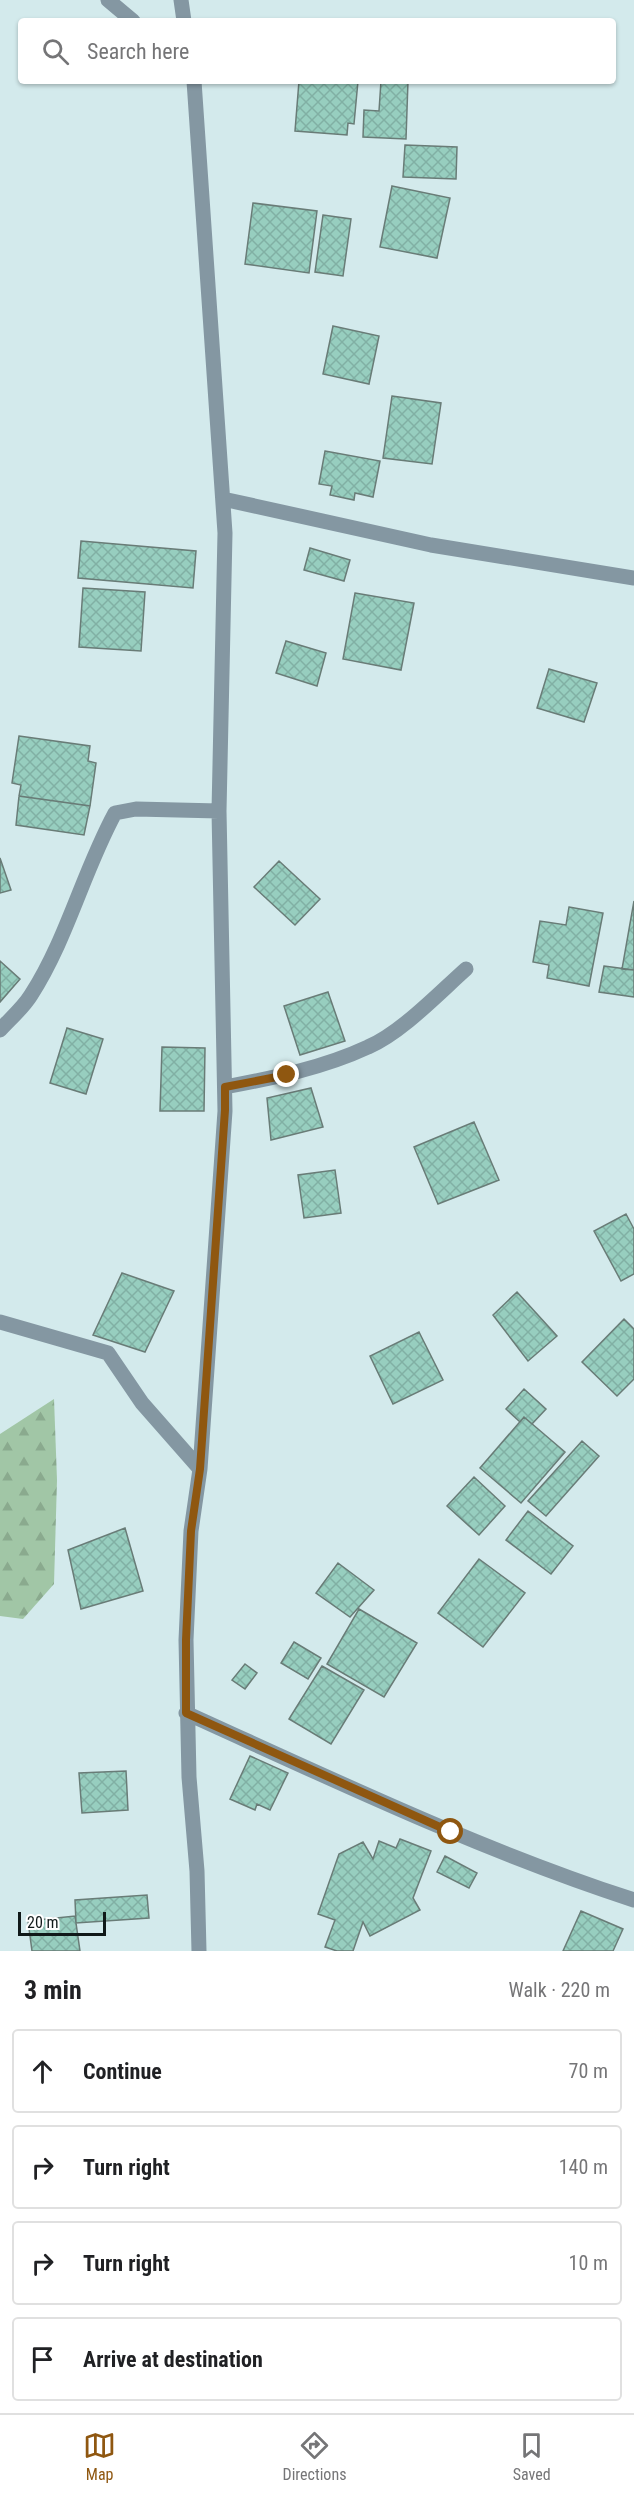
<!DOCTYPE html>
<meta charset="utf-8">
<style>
:root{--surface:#fff;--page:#f2f2f2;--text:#202124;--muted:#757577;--line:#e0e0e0;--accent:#8f5710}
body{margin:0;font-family:"Roboto Condensed",sans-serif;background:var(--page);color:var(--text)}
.scale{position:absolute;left:18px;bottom:15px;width:88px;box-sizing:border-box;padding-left:6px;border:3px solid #101919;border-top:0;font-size:16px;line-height:21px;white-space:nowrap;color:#101919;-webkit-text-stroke:4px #fff;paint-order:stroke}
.stop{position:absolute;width:18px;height:18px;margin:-14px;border:4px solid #8f5710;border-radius:50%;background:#fff}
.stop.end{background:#8f5710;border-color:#fff;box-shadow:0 2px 6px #0008}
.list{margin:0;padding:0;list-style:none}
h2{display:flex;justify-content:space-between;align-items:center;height:78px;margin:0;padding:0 24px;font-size:26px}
h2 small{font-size:20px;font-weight:400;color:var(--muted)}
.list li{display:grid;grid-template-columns:39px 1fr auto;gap:18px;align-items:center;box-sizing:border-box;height:84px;margin:0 12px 12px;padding:0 12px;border:2px solid var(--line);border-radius:6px}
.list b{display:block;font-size:22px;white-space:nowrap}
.list em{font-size:20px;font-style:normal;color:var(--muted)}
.icon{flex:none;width:33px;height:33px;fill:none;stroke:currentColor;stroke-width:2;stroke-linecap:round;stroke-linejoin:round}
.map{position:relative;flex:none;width:634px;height:1951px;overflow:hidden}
.search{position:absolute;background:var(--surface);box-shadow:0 2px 4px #0004;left:18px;right:18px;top:18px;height:66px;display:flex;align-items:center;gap:15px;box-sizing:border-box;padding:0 21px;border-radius:6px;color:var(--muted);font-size:22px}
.sheet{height:462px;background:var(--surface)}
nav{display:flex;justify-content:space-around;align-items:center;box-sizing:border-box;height:84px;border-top:2px solid var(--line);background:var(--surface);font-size:16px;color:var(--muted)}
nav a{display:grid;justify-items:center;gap:3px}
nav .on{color:var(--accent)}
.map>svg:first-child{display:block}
.forest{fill:url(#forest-firs)}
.building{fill:url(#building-cross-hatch);stroke:#697c77;stroke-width:1.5}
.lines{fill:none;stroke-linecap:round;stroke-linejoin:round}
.minor{stroke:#8497a2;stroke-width:15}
.route{stroke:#8f5710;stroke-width:8}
</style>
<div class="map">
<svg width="634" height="1951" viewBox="0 0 634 1951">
<defs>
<pattern id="forest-firs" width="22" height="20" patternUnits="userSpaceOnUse" patternTransform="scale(1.5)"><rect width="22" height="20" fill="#a1c6a6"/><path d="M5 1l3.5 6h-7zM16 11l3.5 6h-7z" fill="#8aaa8e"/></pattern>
<pattern id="building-cross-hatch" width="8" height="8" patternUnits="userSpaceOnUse" patternTransform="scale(1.5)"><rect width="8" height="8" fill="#97cebf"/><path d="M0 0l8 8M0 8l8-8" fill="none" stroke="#81b0a4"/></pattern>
</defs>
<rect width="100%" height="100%" fill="#d3eaec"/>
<path class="forest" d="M 54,1399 L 57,1480 L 54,1584 L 23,1619 L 0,1616 L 0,1434 Z"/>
<path class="building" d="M 299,81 L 358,81 L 354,124 L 348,123 L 347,135 L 295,131 Z
M 381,81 L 408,81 L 406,139 L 363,137 L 364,110 L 379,111 Z
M 405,145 L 457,147 L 456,179 L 403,177 Z
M 392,186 L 450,198 L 437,258 L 380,247 Z
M 253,203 L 317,211 L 309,273 L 245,264 Z
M 323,215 L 351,219 L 343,276 L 315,272 Z
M 333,326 L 379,336 L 369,384 L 323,374 Z
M 392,396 L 441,403 L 432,464 L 383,458 Z
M 325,451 L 380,461 L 373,497 L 355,493 L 354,500 L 330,495 L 332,486 L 319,484 Z
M 81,541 L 196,551 L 193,588 L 78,578 Z
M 310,548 L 350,560 L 344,581 L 304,570 Z
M 83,588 L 145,592 L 141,651 L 79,647 Z
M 355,593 L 414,603 L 401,670 L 343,659 Z
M 286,641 L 326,653 L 317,686 L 276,673 Z
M 549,669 L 597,683 L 584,722 L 537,708 Z
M 19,736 L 90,746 L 88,761 L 96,763 L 90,806 L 19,796 L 21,785 L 12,783 Z
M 19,796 L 90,806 L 84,835 L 16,825 Z
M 0,858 L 11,890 L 0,893 Z
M 279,861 L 320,899 L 295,925 L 254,887 Z
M 634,901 L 634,970 L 622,969 Z
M 569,907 L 603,913 L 589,986 L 547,978 L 549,965 L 533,962 L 540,921 L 566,925 Z
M 0,961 L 20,979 L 0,1002 Z
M 604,966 L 634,970 L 634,997 L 599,992 Z
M 328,992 L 345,1041 L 300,1055 L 284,1006 Z
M 67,1028 L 103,1039 L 86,1094 L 50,1083 Z
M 162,1047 L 205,1048 L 204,1111 L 160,1111 Z
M 311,1088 L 323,1127 L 271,1140 L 267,1098 Z
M 474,1122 L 499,1180 L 438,1204 L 414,1147 Z
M 335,1170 L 341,1213 L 304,1218 L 298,1175 Z
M 626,1214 L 634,1229 L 634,1274 L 621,1281 L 594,1231 Z
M 122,1273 L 174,1291 L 145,1352 L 93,1335 Z
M 517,1292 L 557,1336 L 528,1361 L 493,1315 Z
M 624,1319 L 634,1329 L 634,1379 L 617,1396 L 582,1362 Z
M 419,1332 L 443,1380 L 393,1404 L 370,1356 Z
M 524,1389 L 546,1409 L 532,1424 L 524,1417 L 520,1422 L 506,1409 Z
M 524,1417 L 565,1452 L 521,1503 L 480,1468 Z
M 582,1441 L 599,1456 L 546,1516 L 528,1501 Z
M 474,1477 L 505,1506 L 479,1535 L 447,1506 Z
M 528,1511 L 573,1546 L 551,1574 L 506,1540 Z
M 125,1528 L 143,1591 L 81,1609 L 68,1550 Z
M 479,1559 L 525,1593 L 483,1647 L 438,1613 Z
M 338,1563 L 374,1590 L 350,1617 L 316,1593 Z
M 359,1609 L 417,1643 L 384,1697 L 327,1664 Z
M 294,1642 L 321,1658 L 308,1679 L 281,1663 Z
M 245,1664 L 257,1673 L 245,1689 L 232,1680 Z
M 322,1666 L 364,1690 L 331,1744 L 289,1719 Z
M 250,1756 L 288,1773 L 270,1810 L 257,1804 L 255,1810 L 230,1799 Z
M 126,1771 L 128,1810 L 82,1813 L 79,1773 Z
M 400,1839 L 431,1851 L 413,1898 L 420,1910 L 370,1936 L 363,1922 L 353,1951 L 337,1951 L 325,1947 L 335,1920 L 318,1914 L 339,1854 L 363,1842 L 373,1859 L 379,1841 L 396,1848 Z
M 445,1856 L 477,1873 L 469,1888 L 437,1872 Z
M 147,1895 L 149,1918 L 76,1923 L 75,1900 Z
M 581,1911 L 623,1929 L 613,1951 L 563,1951 Z
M 75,1916 L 80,1951 L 32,1951 L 28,1921 Z"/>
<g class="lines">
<path class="minor" d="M 108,0 L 133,21
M 181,0 L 184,21
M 194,81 L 225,533 L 219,811 L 225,1111 L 200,1469 L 191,1531 L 186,1640 L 189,1777 L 197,1871 L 199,1951
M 223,499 L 431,545 L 634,578
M 0,1030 C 10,1019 23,1008 31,995 C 67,939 83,872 115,813 L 136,809 L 219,811
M 225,1087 C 273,1078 323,1068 368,1047 C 401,1033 439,993 466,969
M 0,1322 L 108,1353 L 142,1403 L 200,1469
M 186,1713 C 334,1780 480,1850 634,1900"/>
</g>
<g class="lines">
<path class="route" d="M 287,1075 L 225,1087 L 225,1110 L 200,1469 L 191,1531 L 186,1640 L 186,1713 L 451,1832"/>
</g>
</svg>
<div class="scale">20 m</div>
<div class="stop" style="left:451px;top:1832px"></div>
<div class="stop end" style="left:287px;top:1075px"></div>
<div class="search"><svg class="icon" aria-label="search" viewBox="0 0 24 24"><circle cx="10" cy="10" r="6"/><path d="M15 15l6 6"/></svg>Search here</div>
</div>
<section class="sheet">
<h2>3 min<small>Walk · 220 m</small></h2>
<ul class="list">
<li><svg class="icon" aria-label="ahead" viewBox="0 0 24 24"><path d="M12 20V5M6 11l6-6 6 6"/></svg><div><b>Continue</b></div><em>70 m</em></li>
<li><svg class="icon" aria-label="right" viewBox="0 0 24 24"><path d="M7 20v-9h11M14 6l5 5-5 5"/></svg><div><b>Turn right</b></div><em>140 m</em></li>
<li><svg class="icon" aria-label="right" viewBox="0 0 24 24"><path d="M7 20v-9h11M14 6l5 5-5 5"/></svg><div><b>Turn right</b></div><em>10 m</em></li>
<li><svg class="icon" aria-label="arrive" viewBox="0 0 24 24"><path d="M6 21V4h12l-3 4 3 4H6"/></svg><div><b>Arrive at destination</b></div></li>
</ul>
</section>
<nav>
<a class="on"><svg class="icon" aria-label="map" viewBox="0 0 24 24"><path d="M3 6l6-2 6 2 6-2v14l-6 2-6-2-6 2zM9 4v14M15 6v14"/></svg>Map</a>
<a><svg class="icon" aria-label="directions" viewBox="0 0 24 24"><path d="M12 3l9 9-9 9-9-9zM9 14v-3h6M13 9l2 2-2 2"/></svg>Directions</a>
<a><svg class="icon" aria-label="saved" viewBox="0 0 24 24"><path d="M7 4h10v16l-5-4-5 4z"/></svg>Saved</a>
</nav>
